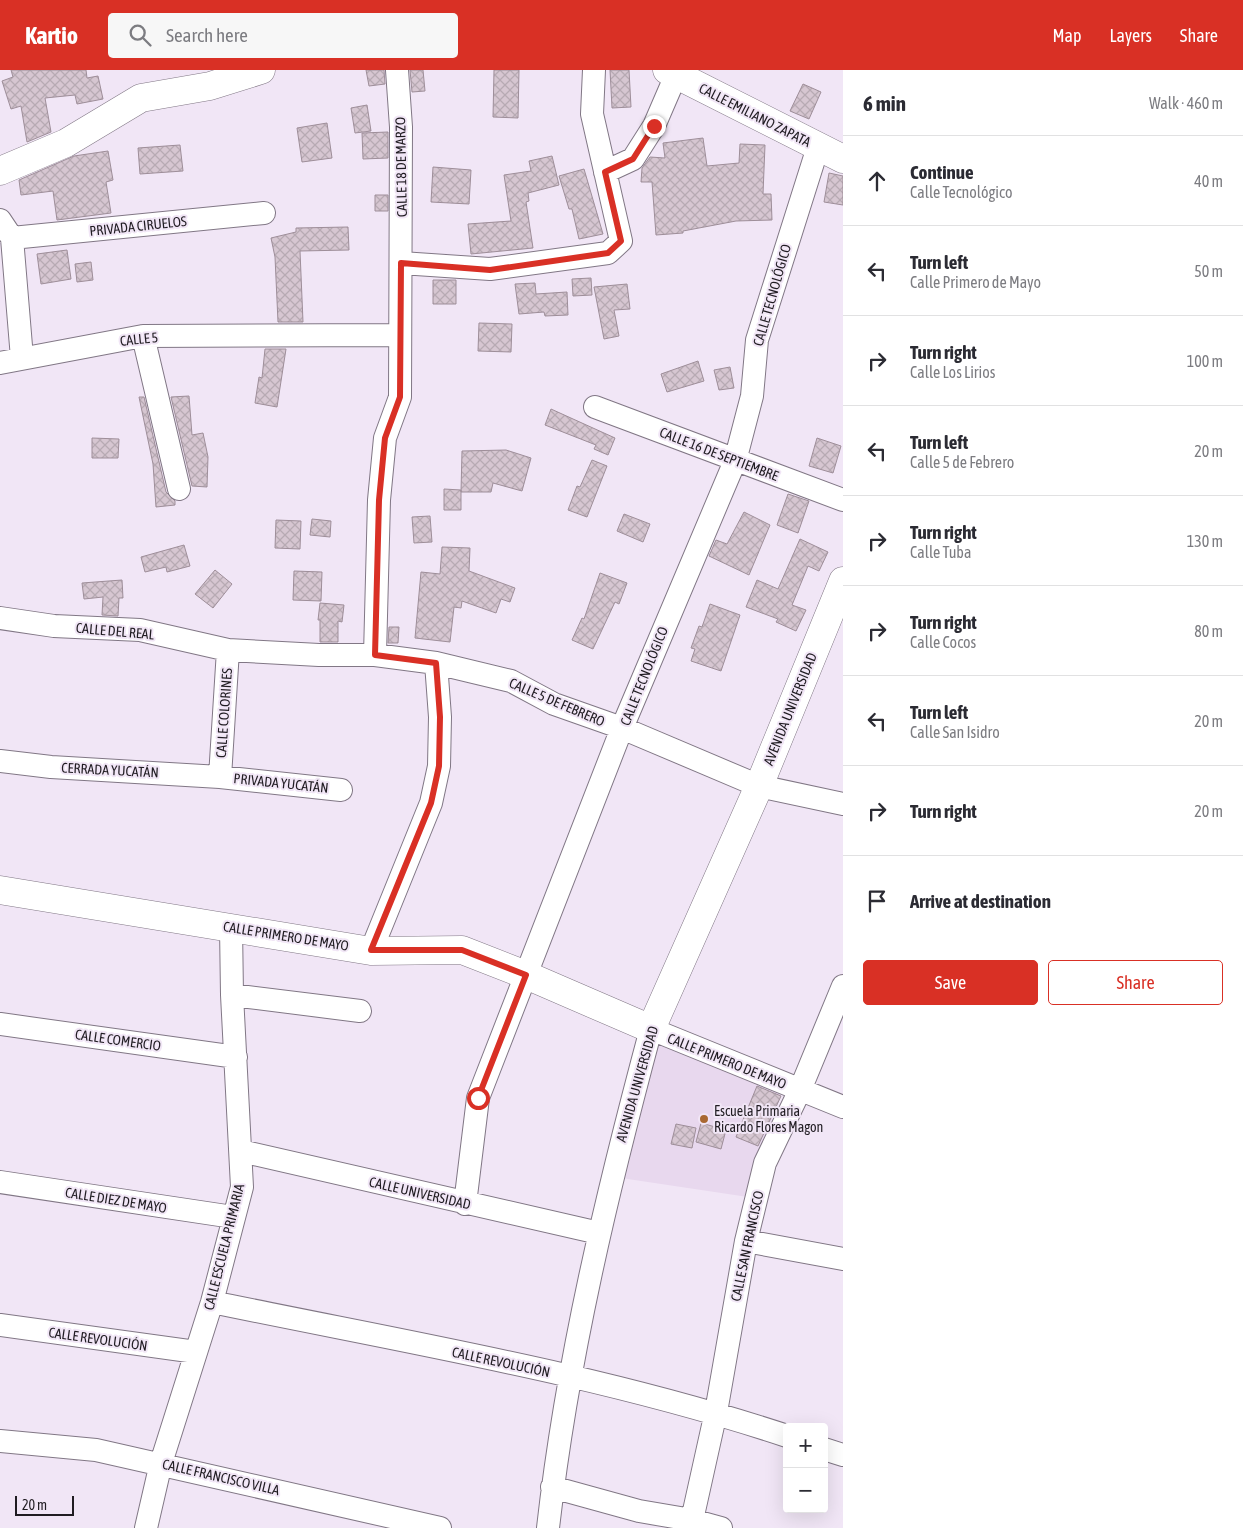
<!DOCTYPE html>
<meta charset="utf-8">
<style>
:root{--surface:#fff;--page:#f7f7f7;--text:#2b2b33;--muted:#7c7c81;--line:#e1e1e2;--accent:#d93025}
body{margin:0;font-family:"Asap Condensed",sans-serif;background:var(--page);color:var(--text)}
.controls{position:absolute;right:15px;bottom:15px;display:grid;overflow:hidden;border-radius:5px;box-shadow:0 5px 20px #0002}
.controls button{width:45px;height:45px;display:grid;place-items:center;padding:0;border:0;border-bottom:1px solid var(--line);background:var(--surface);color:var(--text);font:25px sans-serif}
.scale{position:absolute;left:15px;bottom:12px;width:59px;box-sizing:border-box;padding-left:5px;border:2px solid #201c22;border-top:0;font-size:14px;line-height:18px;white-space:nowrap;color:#201c22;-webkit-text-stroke:4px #f1e6f6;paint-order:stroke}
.stop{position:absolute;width:15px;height:15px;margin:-11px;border:4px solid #d93025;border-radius:50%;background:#fff}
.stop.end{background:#d93025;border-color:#fff;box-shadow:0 1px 5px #0008}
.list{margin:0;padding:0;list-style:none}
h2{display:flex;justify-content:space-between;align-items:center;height:65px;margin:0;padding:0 20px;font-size:21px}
h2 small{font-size:16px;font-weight:400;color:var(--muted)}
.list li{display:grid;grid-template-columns:32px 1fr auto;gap:15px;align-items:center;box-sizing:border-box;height:90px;padding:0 20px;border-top:1px solid var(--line)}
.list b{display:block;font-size:19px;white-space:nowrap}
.list p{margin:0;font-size:16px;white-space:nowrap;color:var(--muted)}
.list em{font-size:16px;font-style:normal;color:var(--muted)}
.actions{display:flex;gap:10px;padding:15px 20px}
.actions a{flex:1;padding:11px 0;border:1px solid var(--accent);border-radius:5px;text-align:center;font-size:18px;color:var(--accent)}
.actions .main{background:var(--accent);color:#fff}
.icon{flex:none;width:28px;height:28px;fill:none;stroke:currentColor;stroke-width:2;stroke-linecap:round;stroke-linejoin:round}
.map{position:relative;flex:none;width:843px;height:1458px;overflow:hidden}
header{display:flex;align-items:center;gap:30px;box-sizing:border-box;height:70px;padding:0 25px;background:var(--accent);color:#fff}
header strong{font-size:24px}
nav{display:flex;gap:28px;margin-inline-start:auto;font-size:18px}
.search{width:350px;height:45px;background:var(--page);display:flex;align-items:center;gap:12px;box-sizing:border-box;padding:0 18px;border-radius:5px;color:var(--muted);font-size:19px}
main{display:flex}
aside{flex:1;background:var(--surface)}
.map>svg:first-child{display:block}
.built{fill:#e8d8ee}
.building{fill:url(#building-cross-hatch);stroke:#9e8e99}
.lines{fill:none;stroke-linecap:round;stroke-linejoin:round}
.minor-casing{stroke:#817785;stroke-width:24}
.tertiary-casing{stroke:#817785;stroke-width:29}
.minor{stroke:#fff;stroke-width:22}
.tertiary{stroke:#fff;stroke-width:28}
.route{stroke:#d93025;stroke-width:6}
.poi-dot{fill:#a96832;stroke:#f1e6f6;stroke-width:2}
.labels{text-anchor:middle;stroke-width:4;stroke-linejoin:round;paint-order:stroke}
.street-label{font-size:14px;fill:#201c22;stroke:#f1e6f6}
.poi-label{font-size:14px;fill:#201c22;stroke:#f1e6f6;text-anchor:start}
</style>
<header>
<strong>Kartio</strong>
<div class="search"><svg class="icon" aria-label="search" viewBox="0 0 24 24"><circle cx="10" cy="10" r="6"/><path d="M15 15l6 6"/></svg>Search here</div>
<nav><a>Map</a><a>Layers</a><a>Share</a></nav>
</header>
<main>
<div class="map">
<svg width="843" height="1458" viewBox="0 0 843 1458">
<defs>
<pattern id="building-cross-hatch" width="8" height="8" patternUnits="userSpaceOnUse" patternTransform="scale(1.25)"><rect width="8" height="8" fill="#d6c6d1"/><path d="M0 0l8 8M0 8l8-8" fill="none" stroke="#b7aab3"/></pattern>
</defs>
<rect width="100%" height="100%" fill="#f1e6f6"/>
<path class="built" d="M 657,972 L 783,1021 L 761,1077 L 748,1127 L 621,1108 Z"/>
<path class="building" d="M 11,0 L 86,0 L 87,8 L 98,6 L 103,29 L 77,34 L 75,25 L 45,28 L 51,62 L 27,72 L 21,36 L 11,39 L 2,11 L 13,7 Z
M 366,0 L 384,0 L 385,14 L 369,16 Z
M 410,0 L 423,0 L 425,21 L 412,22 Z
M 494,0 L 519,0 L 518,48 L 493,47 Z
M 610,0 L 629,0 L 631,37 L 612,38 Z
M 803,14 L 821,22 L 809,49 L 790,41 Z
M 367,35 L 371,61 L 355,63 L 351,38 Z
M 327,53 L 332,88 L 302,92 L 297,58 Z
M 388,62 L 388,88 L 363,89 L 362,63 Z
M 703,68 L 707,96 L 739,93 L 740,74 L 765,75 L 763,124 L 771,124 L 772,150 L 736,151 L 683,161 L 683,163 L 656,165 L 652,112 L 641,112 L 642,98 L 650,87 L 665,88 L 663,73 Z
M 180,75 L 183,101 L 140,104 L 138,78 Z
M 108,81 L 113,110 L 106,112 L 111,143 L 57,150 L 53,121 L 21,125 L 19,110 L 74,86 Z
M 552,86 L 559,115 L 528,123 L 529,131 L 526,132 L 533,178 L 471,184 L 468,154 L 511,151 L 504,105 L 531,101 L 529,91 Z
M 433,97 L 471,100 L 469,134 L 431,132 Z
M 584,99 L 603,164 L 579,169 L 572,139 L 569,139 L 559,106 Z
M 829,103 L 843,106 L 843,135 L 824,132 Z
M 375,125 L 388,125 L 388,141 L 375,141 Z
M 348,157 L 349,180 L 300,181 L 303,252 L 278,252 L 275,187 L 271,168 L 296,162 L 296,158 Z
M 67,180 L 71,209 L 41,214 L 37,184 Z
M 91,192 L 93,210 L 77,212 L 75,194 Z
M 591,208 L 592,225 L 573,226 L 572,209 Z
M 433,210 L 456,210 L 456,234 L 433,234 Z
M 535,213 L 536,224 L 567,222 L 568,245 L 545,246 L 544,242 L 519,244 L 515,214 Z
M 627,214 L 630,239 L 614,240 L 619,266 L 604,269 L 594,217 Z
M 479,253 L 512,254 L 511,282 L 478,281 Z
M 265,279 L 286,279 L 277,337 L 255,333 L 259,307 L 262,308 Z
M 698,291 L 704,311 L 667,322 L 661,304 Z
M 730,297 L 734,318 L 719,320 L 714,300 Z
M 189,326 L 192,365 L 203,363 L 208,387 L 207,417 L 192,416 L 171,327 Z
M 139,327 L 144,327 L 166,422 L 175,431 L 175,435 L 156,437 L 153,394 Z
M 551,339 L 615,368 L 608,385 L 594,379 L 596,375 L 545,355 Z
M 92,368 L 119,369 L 118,388 L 92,388 Z
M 817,368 L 841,376 L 833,403 L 809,396 Z
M 506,380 L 531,388 L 522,421 L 493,413 L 491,422 L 461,422 L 462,381 Z
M 592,390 L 607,396 L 587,447 L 568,440 L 577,416 L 580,417 Z
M 444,419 L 461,420 L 461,440 L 444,440 Z
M 788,424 L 809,431 L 798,463 L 777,455 Z
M 744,442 L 770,455 L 749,505 L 709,486 L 716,470 L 727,474 Z
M 624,444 L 650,454 L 643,472 L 617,461 Z
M 430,446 L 432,472 L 414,473 L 412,447 Z
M 312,449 L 331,451 L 330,467 L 310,465 Z
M 276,450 L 301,451 L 300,479 L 275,478 Z
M 800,469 L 828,482 L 819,501 L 808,496 L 792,535 L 806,540 L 796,561 L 776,552 L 778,549 L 746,537 L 757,510 L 778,519 Z
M 184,475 L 190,496 L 167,502 L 166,497 L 145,502 L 141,487 Z
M 442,477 L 470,478 L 469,501 L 515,518 L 510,532 L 501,529 L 496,543 L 462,531 L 461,538 L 454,537 L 450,572 L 415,568 L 421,502 L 440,504 Z
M 215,500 L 232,514 L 213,538 L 195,524 Z
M 294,501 L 322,502 L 321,531 L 293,530 Z
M 600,503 L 627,513 L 619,534 L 615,532 L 593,579 L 572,570 L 582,548 L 584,549 Z
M 122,510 L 123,528 L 119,528 L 118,546 L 102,545 L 103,527 L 84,529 L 82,513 Z
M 320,533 L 344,535 L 342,552 L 338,551 L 338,572 L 320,572 L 320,550 L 318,550 Z
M 710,534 L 740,545 L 721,601 L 691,591 L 695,579 L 691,578 L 699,556 L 702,557 Z
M 389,557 L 399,557 L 398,573 L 388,573 Z
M 757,1016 L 781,1026 L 758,1076 L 736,1067 Z
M 701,1053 L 726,1060 L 721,1079 L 696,1072 Z
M 676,1054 L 696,1058 L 692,1078 L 671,1074 Z"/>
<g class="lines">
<g class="minor-casing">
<path id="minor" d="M 605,102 L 633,89 L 654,56 L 676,5
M 0,150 L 12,168 L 22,288
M 12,168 L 264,143
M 401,193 L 490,199 L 608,183 L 621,171 L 592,44 L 594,0
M 143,266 L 179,419
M 0,293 L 143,266 L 400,265
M 595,337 L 843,430
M 0,548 L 54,556 L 140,560 L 228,580 L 319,585 L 375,585 L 436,593 L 511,611 L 554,634 L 622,658 L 759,716 L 843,734
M 375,585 L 379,430 L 385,368 L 400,327 L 401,57 L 397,0
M 0,691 L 51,697 L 220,707 L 341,720
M 220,707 L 228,580
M 371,881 L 431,733 L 439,696 L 440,647 L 436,593
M 232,925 L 360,941
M 0,954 L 236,987
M 241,1081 L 599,1163
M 0,1112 L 233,1147
M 465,1134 L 478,1028 L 622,658 L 735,391 L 752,326 L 757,270 L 818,77
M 746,1171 L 843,1189
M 212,1232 C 404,1272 600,1304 787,1366
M 0,1255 L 196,1282
M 0,1371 L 96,1380 L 440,1458
M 824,1379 L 843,1385
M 552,1417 L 639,1441 L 692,1450 L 721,1458
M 692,1450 L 716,1342 L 746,1171 L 765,1093 L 800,1020 L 843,916
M 146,1458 L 161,1393 L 212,1232 L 242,1117 L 232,925 L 231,857
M 548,1458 C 567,1289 607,1123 651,959 L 843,1037"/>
</g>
<g class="tertiary-casing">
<path id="tertiary" d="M 667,0 L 843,89
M 0,101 L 66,73 L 141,28 L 210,16 L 261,0
M 0,820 L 371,881 L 462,880 L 526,905 L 651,959 L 759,716 L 843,511"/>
</g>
<use href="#minor" class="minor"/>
<use href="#tertiary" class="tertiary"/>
</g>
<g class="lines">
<path class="route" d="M 478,1028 L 526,905 L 462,880 L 371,880 L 431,733 L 439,696 L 440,647 L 436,593 L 375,585 L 379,430 L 385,368 L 400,327 L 401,193 L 490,200 L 608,183 L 621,171 L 605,102 L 633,89 L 654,56"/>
</g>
<circle class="poi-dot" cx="704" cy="1049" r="5"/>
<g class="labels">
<g class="street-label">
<text transform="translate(755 45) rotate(27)" y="5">CALLE EMILIANO ZAPATA</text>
<text transform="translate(401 97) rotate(-91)" y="5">CALLE 18 DE MARZO</text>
<text transform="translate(138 156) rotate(-6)" y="5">PRIVADA CIRUELOS</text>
<text transform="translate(772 225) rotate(-74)" y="5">CALLE TECNOLÓGICO</text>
<text transform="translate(139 269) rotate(-6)" y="5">CALLE 5</text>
<text transform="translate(719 384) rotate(21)" y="5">CALLE 16 DE SEPTIEMBRE</text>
<text transform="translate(115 561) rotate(5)" y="5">CALLE DEL REAL</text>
<text transform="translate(644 606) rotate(-68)" y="5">CALLE TECNOLÓGICO</text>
<text transform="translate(557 632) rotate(23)" y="5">CALLE 5 DE FEBRERO</text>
<text transform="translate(790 639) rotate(-68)" y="5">AVENIDA UNIVERSIDAD</text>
<text transform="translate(224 643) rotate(-86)" y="5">CALLE COLORINES</text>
<text transform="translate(110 700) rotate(3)" y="5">CERRADA YUCATÁN</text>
<text transform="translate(281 713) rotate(6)" y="5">PRIVADA YUCATÁN</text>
<text transform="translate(286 866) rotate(9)" y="5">CALLE PRIMERO DE MAYO</text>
<text transform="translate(118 970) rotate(8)" y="5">CALLE COMERCIO</text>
<text transform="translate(727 991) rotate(22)" y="5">CALLE PRIMERO DE MAYO</text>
<text transform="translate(637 1014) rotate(-74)" y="5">AVENIDA UNIVERSIDAD</text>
<text transform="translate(420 1123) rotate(13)" y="5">CALLE UNIVERSIDAD</text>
<text transform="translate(116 1130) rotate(9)" y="5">CALLE DIEZ DE MAYO</text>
<text transform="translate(747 1176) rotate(-78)" y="5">CALLE SAN FRANCISCO</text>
<text transform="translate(224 1177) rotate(-76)" y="5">CALLE ESCUELA PRIMARIA</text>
<text transform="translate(98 1269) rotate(8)" y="5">CALLE REVOLUCIÓN</text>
<text transform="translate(501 1292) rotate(12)" y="5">CALLE REVOLUCIÓN</text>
<text transform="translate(221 1407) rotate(13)" y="5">CALLE FRANCISCO VILLA</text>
</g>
<g class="poi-label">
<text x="714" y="1046">Escuela Primaria<tspan x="714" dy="16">Ricardo Flores Magon</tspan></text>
</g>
</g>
</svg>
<div class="controls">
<button>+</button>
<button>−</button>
</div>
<div class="scale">20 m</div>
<div class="stop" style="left:478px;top:1028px"></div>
<div class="stop end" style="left:654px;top:56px"></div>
</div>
<aside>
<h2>6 min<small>Walk · 460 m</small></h2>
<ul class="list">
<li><svg class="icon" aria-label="ahead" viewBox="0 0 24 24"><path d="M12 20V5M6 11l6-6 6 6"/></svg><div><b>Continue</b><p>Calle Tecnológico</p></div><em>40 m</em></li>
<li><svg class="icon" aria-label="left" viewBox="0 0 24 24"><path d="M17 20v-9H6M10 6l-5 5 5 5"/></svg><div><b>Turn left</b><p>Calle Primero de Mayo</p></div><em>50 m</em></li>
<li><svg class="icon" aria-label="right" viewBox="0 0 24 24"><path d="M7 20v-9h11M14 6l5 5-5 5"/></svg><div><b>Turn right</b><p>Calle Los Lirios</p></div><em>100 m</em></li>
<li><svg class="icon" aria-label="left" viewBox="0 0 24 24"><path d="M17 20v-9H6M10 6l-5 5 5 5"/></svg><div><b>Turn left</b><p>Calle 5 de Febrero</p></div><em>20 m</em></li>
<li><svg class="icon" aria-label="right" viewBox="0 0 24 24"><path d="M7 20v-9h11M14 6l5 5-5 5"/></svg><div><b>Turn right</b><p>Calle Tuba</p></div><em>130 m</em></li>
<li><svg class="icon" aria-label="right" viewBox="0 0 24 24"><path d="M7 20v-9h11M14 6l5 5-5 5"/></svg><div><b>Turn right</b><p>Calle Cocos</p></div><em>80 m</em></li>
<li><svg class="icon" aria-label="left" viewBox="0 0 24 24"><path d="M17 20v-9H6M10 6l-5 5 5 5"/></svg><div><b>Turn left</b><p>Calle San Isidro</p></div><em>20 m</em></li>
<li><svg class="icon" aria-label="right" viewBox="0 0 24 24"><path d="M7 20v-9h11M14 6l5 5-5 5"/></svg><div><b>Turn right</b></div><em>20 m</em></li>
<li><svg class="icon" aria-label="arrive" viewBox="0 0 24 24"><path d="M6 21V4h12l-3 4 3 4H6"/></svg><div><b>Arrive at destination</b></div></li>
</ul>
<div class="actions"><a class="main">Save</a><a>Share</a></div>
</aside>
</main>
